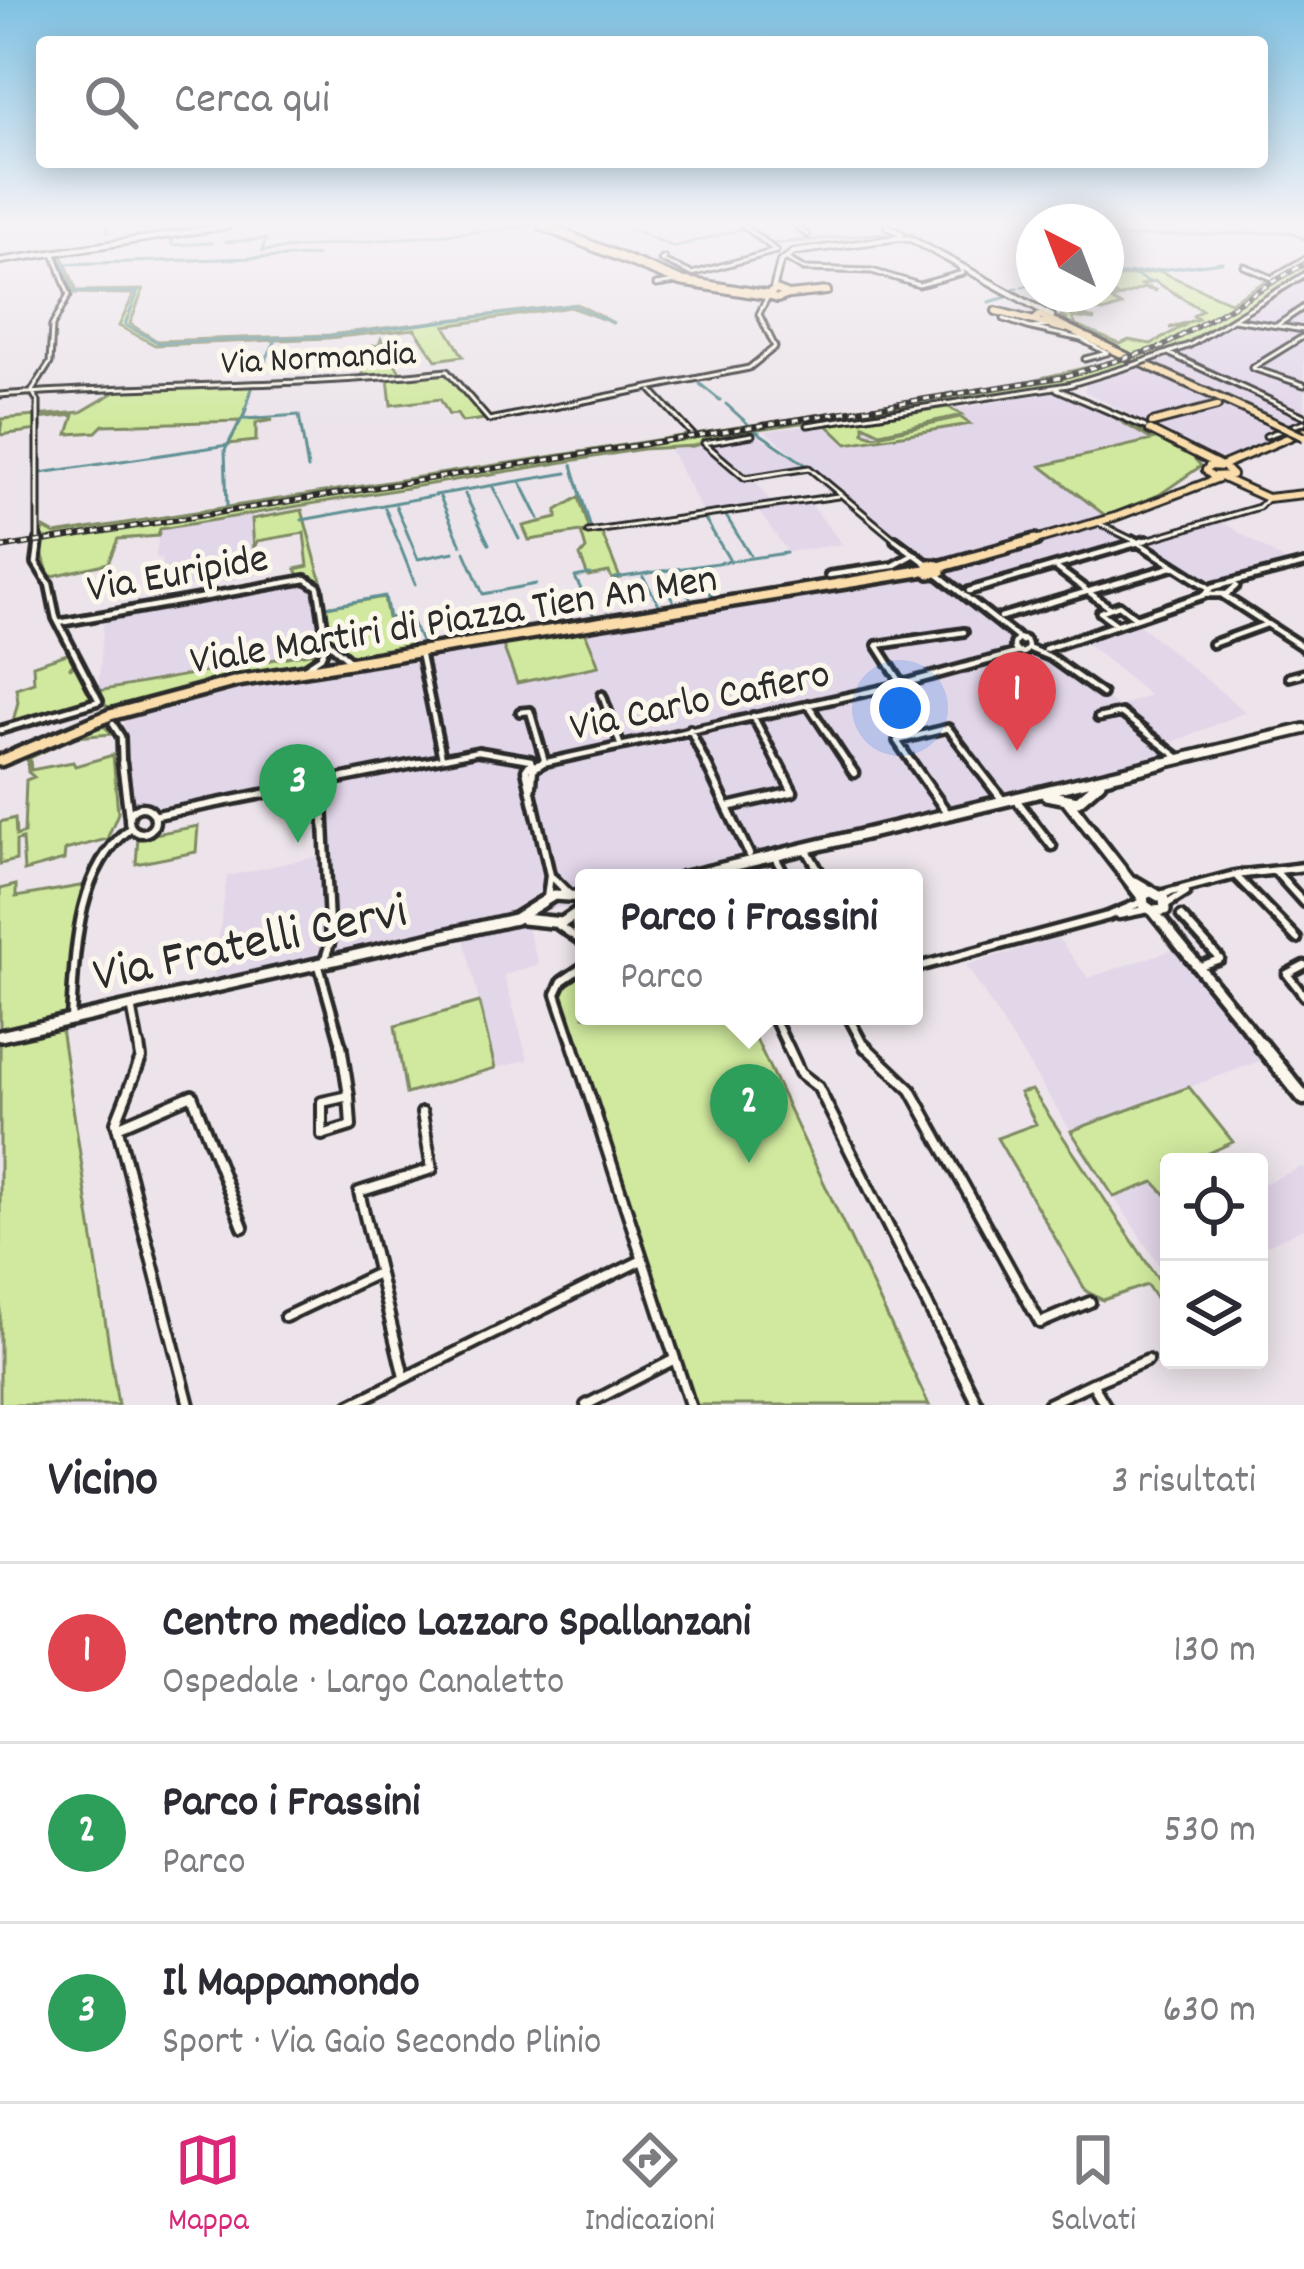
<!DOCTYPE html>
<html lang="it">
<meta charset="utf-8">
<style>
:root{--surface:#fff;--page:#f7f7f7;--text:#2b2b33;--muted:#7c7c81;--line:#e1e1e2;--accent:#db2777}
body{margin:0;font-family:Dekko,sans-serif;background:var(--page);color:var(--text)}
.controls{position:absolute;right:36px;bottom:36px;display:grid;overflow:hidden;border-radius:12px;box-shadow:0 6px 30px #0003}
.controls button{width:108px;height:108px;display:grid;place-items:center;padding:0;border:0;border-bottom:3px solid var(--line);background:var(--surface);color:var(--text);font:60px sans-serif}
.compass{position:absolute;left:1016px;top:204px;width:108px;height:108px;border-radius:50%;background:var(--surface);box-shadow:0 6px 30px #0003;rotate:318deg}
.you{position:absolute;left:900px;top:708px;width:42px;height:42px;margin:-30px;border:9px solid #fff;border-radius:50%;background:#1a73e8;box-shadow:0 0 0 18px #1a73e833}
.badge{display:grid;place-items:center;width:78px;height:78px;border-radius:50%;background:var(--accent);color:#fff;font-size:39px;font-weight:700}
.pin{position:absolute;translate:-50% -99px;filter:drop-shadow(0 3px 6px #0008)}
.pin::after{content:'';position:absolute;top:63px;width:42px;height:36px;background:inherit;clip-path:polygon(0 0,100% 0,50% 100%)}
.popup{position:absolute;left:575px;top:869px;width:348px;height:156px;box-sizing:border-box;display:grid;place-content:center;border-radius:12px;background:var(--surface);filter:drop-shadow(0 3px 9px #0005);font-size:39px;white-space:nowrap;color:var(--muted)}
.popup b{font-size:45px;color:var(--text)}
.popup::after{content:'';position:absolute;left:50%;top:100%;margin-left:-24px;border:24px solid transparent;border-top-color:var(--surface)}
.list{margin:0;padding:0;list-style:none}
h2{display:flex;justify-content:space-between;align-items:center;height:156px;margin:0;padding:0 48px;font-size:51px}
h2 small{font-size:39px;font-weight:400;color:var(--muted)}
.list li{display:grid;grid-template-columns:78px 1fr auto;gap:36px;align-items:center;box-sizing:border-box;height:180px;padding:0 48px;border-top:3px solid var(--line)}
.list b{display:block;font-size:45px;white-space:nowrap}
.list p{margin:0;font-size:39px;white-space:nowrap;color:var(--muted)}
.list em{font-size:39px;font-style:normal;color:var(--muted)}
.icon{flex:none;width:66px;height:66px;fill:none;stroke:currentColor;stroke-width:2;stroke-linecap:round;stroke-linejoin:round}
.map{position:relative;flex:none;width:1304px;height:1405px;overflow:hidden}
.search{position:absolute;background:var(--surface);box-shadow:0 6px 30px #0003;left:36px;right:36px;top:36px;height:132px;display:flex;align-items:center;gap:30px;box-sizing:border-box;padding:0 42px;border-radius:12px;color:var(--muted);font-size:45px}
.sheet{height:696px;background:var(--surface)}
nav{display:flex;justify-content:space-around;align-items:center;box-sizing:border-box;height:168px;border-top:3px solid var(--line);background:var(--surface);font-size:33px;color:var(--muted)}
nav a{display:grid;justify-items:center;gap:6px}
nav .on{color:var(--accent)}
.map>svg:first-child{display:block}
.built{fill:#e2d6e9}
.green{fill:#d0e99e;stroke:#7e8a64;stroke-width:3}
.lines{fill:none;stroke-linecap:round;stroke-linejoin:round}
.stream{stroke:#5f9094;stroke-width:3}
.street-far3-casing{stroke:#2b2b2b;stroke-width:9}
.street-far2-casing{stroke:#2b2b2b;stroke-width:14}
.street-far1-casing{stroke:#2b2b2b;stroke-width:15}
.street-casing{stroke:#2b2b2b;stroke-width:16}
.secondary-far3-casing{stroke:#2b2b2b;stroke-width:10}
.secondary-far2-casing{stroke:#2b2b2b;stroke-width:16}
.secondary-far1-casing{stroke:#2b2b2b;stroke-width:18}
.secondary-casing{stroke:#2b2b2b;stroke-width:21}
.primary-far1-casing{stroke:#2b2b2b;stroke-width:12}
.primary-casing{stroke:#2b2b2b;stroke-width:18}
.highway-casing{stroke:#2b2b2b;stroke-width:14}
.street-far3{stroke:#fbf7ec;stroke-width:3}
.street-far2{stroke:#fbf7ec;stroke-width:4.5}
.street-far1{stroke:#fbf7ec;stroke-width:6}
.street{stroke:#fbf7ec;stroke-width:8}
.secondary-far3{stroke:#fbf7ec;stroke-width:4.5}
.secondary-far2{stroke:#fbf7ec;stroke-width:8}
.secondary-far1{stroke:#fbf7ec;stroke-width:9}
.secondary{stroke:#fbf7ec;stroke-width:12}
.primary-far1{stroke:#faddab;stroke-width:6}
.primary{stroke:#faddab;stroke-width:9}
.highway{stroke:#faddab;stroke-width:8}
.rail-casing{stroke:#2b2b2b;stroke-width:6}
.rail{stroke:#fbf7ec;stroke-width:3;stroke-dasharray:6;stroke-linecap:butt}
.street-bridge-casing{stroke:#2b2b2b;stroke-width:9;stroke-linecap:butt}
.primary-bridge-casing{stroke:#2b2b2b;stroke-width:12;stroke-linecap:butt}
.street-bridge{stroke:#fbf7ec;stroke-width:3}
.primary-bridge{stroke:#faddab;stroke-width:6}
.labels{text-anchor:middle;stroke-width:10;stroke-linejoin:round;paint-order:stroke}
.far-street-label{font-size:36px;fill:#2b2b2b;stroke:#fbf7ec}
.street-label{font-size:42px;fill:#2b2b2b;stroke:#fbf7ec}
.near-street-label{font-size:51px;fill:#2b2b2b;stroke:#fbf7ec}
</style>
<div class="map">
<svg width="1304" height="1405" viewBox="0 0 1304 1405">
<rect width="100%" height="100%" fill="#ece4ea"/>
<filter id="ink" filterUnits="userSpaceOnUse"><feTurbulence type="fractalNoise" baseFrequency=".00833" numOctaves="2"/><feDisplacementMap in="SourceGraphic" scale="24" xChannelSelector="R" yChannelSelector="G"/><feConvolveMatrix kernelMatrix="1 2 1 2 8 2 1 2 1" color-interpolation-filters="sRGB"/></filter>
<g filter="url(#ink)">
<path class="built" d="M 1304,276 L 1304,428 L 1239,458 L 1216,458 L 1084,391 L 1087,382 L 1177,352 Z
M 1056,391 L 1100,408 L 1194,457 L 1201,466 L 1159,495 L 1111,515 L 931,563 L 765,431 L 955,409 Z
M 751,432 L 806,466 L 754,479 L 771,503 L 704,514 L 670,449 Z
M 810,503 L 842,544 L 788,552 L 757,509 Z
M 252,514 L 256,576 L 161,592 L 162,559 L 156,558 L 159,529 Z
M 1218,519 L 1290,564 L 1220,584 L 1198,576 L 1147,544 Z
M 1095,524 L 1110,526 L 1134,542 L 956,593 L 1102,694 L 1181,759 L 682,878 L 584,878 L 584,902 L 212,988 L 227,876 L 320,856 L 317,782 L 128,811 L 124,721 L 130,710 L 287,675 L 918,574 Z
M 303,582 L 312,586 L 320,650 L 98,691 L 104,617 Z
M 1137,623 L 1246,712 L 1171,743 L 1122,706 L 1149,695 L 1084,641 Z
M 525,923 L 539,964 L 504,975 L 528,1060 L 495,1068 L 464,938 Z
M 1058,938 L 1088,978 L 1178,948 L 1265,1059 L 1071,1131 L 966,965 Z
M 1304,1166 L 1304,1228 L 1259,1249 L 1259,1179 L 1263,1184 Z
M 1154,1181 L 1169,1198 L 1169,1280 L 1114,1197 Z"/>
<path class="green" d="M 60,250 L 77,291 L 143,290 L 130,324 L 157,341 L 329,335 L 577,304 L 614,323 L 570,307 L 445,326 L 463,356 L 436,360 L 415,329 L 328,338 L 155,345 L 119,326 L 134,294 L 69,293 L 55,252 L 0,260 Z
M 1304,259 L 1304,273 L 1291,281 L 1186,343 L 1140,360 L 1070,327 L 1064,323 L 1067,319 L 1059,317 L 1072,311 L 1095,320 L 1072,317 L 1076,326 L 1120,344 L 1129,340 L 1151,344 L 1187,324 L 1169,328 L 1198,319 L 1193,316 L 1202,310 L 1154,281 L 1142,285 L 1157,291 L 1144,288 L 1111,300 L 1121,306 L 1103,312 L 1082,307 L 1115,295 L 1106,289 L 1106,279 L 1159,271 L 1230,302 Z
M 381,339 L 402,376 L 452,372 L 485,419 L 462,422 L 457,414 L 449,415 L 440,399 L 391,405 L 388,378 L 362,381 L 366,347 L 379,345 Z
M 1126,358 L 1136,362 L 1057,385 L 738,432 L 693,446 L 642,449 L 160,529 L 158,536 L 118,539 L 108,563 L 49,577 L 40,545 L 44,528 L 55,534 L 1020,383 Z
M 127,385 L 253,385 L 243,418 L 273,420 L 256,423 L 256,441 L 229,444 L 240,421 L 103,425 L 96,432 L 68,434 L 74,415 L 38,419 L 38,430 L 0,435 L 2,419 L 81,412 Z
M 948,407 L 962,415 L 880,433 L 864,425 L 864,433 L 874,436 L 960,417 L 970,424 L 847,444 L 827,425 Z
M 1105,412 L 1193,457 L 1201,466 L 1159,495 L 1106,516 L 1041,466 L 1152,440 Z
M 579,497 L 590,531 L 583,533 L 601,531 L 620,578 L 612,579 L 609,572 L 588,576 L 580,556 L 586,549 L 581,532 L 529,540 L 523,526 L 557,518 L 557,510 Z
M 302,510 L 322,584 L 312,576 L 300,577 L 296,569 L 308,566 L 304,533 L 257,541 L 254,550 L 252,519 Z
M 384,597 L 388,618 L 402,616 L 411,649 L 359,657 L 334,652 L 326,607 Z
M 584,630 L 599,666 L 517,683 L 502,643 Z
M 320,651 L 302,665 L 184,689 L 116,708 L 106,706 L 98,691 Z
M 70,653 L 74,664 L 69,668 L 75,666 L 95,701 L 12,725 L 18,702 L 16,688 L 34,682 L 33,665 Z
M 93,726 L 105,727 L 112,734 L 75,737 L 30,758 L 31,770 L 73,762 L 75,766 L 113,755 L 118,813 L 107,839 L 65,850 L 64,860 L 24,871 L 22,839 L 16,841 L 16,860 L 0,864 L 0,822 L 15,818 L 16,836 L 24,833 L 26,780 L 34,777 L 28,772 L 27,756 Z
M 198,826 L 196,852 L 136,864 L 138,837 Z
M 92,884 L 75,938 L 72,1014 L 0,1031 L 0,889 L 16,885 L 16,897 Z
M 584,966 L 584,1016 L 747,1020 L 929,1405 L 690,1405 L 556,994 L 562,981 Z
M 479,1002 L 495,1068 L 406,1094 L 395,1026 Z
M 61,1028 L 118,1405 L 0,1405 L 0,1044 Z
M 1189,1087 L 1233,1142 L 1189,1162 L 1169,1162 L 1169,1198 L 1154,1182 L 1114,1197 L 1071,1131 Z
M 1032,1090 L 1169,1296 L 1169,1318 L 1147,1285 L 1103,1300 L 1086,1291 L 997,1138 L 1036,1124 L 1020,1093 Z"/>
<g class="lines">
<path class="stream" d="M 107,226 L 108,233
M 625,226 L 674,247 L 746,228
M 1106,227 L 1118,237 L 1289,232 L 1304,239
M 901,232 L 914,233
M 172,238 L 172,245 L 212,243
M 226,242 L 266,239 L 262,251 L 534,226
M 771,244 L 892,232
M 60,254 L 74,292 L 138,292 L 125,325 L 159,343 L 329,336 L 573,305 L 612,323
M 0,257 L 65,250
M 66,264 L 316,256
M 1130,273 L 1150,282
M 1106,277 L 1222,262
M 900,281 L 916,287
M 1022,287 L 1034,284
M 1006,291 L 1017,288
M 989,302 L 1007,297 L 1001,292
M 261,369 L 277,338
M 700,384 L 720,400
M 14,392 L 27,391
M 726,404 L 748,424
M 244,419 L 299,415 L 308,469
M 756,431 L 818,473
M 572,465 L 591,529
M 41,473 L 228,445
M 521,483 L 539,519
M 493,487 L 519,539
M 465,494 L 489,544
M 435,495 L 567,473
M 440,497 L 461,545
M 227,506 L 225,450 L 245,413 L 252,387
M 396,506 L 418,559 L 454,552
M 385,508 L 415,584
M 726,516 L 750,555
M 705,519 L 729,559
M 302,520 L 432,496
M 465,552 L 483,594 L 536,584
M 697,570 L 712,597
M 676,573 L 690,598
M 590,574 L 575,577 L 593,614
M 660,576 L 674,602
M 643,577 L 660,606
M 615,578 L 786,553
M 326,607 L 385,596 L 389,618 L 409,616 L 423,646 L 531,629"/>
<g class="street-far3-casing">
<path id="street-far3" d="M 744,226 L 776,251
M 797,226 L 807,235
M 664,258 L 661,260 L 692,274 L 776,251
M 787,259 L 804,269 L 872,271 L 919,285 L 963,273 L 959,266
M 1244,266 L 1272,278 L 1304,259
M 656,285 L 676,282
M 1004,319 L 1031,328 L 1050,326
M 1233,319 L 1304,330
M 1279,324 L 1304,307
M 1031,328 L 1081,339 L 1107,353 L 1085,359
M 1304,336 L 1252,368 L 1304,385
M 1168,353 L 1304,416
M 1148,360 L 1190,345 L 1304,275
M 1057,389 L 1145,427
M 652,391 L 693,435
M 0,395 C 149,383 298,388 447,371 L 489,420 L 749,368 L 775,347 L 759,314 L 767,298
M 808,425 L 1068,385 L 1134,365
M 752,435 L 704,443 L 745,478 L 809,468 L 899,543
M 1266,436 L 1304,422
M 1098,523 L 1139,543
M 588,532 L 838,496
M 38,543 L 38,402 L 32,391 L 50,363 L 52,326 L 69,295 L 54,253
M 1136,543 L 1259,507 L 1266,500"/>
</g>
<g class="street-far2-casing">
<path id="street-far2" d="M 895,540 L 929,565
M 1134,540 L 1211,589
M 1058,569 L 1110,608
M 937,574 L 1022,641
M 829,575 L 893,566 L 915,554
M 969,591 L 1146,540
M 1209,594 L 1227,594 L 1236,586
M 1223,595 L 1304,648
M 1001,617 L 1175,566
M 59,623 L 306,579 L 318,587 L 326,640 L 348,659
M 1115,623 L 1100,612 L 1119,605 L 1136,618
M1014 646a7 7 0 1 1 14 0a7 7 0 1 1-14 0Z
M 1212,644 L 1267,624
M 1030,649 L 1050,657 L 1102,694
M 1045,649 L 1204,595 L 1213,587 L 1304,564
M 420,652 L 442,758
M 306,667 L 321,657 L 326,646
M 1289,677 L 1304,673
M 902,684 L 877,645 L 964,632
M 602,695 L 620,744
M 808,704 L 849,766
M 520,712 L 530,711 L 544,759
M 753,716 L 779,766
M 1098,718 L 1121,713 L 1178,757
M 113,724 L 121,737 L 122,766
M 690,729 L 707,766
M 0,730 L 99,701 L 56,618 L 49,584 L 36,563 L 39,540
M 404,766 L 478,751 L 531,760
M 529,766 L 895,686 L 1020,652
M 538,766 L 545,761
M 914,766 L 897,741 L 948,728 L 977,766"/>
</g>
<g class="street-far1-casing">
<path id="street-far1" d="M 122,763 L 129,818
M 531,763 L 526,770 L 550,875 L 547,898
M 706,763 L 749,854
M 847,763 L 854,773
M 912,763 L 948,814
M 974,763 L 1001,798
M 322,783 L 330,943 L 324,962
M 532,785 L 533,769 L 542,763
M 1015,798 L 1052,846
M 728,807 L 793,792 L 778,763
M129 820a13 13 0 1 1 26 0a13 13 0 1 1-26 0Z
M 157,815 L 419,763
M 808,852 L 823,878
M 775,857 L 786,878
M 1276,872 L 1304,903
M 1235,875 L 1297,939
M 553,878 L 570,895
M 1163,894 L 1235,875 L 1304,867
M 1167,904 L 1186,892
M 1119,915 L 1149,909
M 1181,916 L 1220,959 L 1200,966
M 575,918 L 576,930 L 584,939
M 559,926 L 584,943
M 1304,965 L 1287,974 L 1304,996
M 319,966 L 342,1048
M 914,968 L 1108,916 L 1142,902
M 131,1005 L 139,1048
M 773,1016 L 788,1048
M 848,1016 L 865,1048
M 71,1018 C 75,955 75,871 129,829
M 574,1048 L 556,994 L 562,981 L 584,966"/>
</g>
<g class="street-casing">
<path id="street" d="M 139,1045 L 141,1058 L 116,1122 L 189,1405
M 341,1045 L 349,1096
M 573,1045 L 690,1405
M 787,1045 L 800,1073 L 818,1087 L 978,1405
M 864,1045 L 911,1090 L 1040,1323 L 1090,1302
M 349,1096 L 351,1126 L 322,1135 L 322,1102 Z
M 117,1127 L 192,1095 L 243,1227
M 285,1317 L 378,1273
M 404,1377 L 359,1192 L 432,1169 L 422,1113
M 1093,1383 L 1148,1360
M 1048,1404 L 1092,1383 L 1105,1405
M 350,1405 L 642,1260
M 586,1405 L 675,1359"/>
</g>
<g class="secondary-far3-casing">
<path id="secondary-far3" d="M 887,226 L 902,234 L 900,238 L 911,239 L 1052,316
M 0,261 L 228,226
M 773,290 L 780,262 L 794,252 L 898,238"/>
</g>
<g class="secondary-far2-casing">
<path id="secondary-far2" d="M 1151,766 L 1304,729"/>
</g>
<g class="secondary-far1-casing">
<path id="secondary-far1" d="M 1046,795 L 1078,801 L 1100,782
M 1067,800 L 1142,897
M 681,878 L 1163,763
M 1135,882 L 1164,899 L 1165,910 L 1153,911 L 1144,905 L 1143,895 L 1150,892
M 1153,911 L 1264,1048
M 523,919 L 562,923 L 584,908
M 0,1036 L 515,919 L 554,895 L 584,897"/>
</g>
<g class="secondary-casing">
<path id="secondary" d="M 1261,1045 L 1304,1098"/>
</g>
<g class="primary-far1-casing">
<path id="primary-far1" d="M 776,290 L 789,295 L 777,299 L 766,295 Z
M 789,295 L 827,291
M 996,311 L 1065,329
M 1034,321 L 1040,315 L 1128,357
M 1144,364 L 1270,421
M 1152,423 L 1217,406
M 1149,430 L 1219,465
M 1209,466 L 1224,467 L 1232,475 L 1212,476 L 1206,470 Z
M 1221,466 L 1304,431
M 1223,478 L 1267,498 L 1304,494
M 1025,543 L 1115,517 L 1219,478"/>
</g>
<g class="primary-casing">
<path id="primary" d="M 929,565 L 938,566 L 941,571 L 930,573 Z
M 939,567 L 1035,540
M 0,761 L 110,715 L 237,681 L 926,570"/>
</g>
<g class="highway-casing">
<path id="highway" d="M 543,226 L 677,280
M 680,281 L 766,295"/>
</g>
<use href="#street-far3" class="street-far3"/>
<use href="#street-far2" class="street-far2"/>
<use href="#street-far1" class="street-far1"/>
<use href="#street" class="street"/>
<use href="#secondary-far3" class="secondary-far3"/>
<use href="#secondary-far2" class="secondary-far2"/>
<use href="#secondary-far1" class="secondary-far1"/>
<use href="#secondary" class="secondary"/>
<use href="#primary-far1" class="primary-far1"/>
<use href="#primary" class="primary"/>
<use href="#highway" class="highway"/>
<g class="rail-casing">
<path id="rail" d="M 0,548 L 1062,377 L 1162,347 L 1304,264"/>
</g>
<use href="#rail" class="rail"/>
<g class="street-bridge-casing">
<path id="street-bridge" d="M 1134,365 L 1148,360"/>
</g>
<g class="primary-bridge-casing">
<path id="primary-bridge" d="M 1270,421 L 1304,437"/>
</g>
<use href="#street-bridge" class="street-bridge"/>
<use href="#primary-bridge" class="primary-bridge"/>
</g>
</g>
<linearGradient id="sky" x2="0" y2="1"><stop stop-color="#7fc1e2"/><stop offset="0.53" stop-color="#f6f3f6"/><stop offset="1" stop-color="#f6f3f6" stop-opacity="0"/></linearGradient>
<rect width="1304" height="423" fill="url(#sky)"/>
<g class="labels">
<g class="far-street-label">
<text transform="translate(318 355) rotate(-3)" y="13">Via Normandia</text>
</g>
<g class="street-label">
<text transform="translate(177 570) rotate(-10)" y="15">Via Euripide</text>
<text transform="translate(453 616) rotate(-9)" y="15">Viale Martiri di Piazza Tien An Men</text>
<text transform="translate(699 697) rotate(-12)" y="15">Via Carlo Cafiero</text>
</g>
<g class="near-street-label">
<text transform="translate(249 939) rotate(-12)" y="18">Via Fratelli Cervi</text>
</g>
</g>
</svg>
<div class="controls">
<button><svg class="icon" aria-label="locate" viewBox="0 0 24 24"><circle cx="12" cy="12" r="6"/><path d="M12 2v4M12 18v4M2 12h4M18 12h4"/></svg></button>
<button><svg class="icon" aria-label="layers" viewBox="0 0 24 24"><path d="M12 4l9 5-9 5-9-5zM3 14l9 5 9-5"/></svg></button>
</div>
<svg class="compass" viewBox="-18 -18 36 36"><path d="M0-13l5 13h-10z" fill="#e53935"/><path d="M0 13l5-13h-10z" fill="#7c7c81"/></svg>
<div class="you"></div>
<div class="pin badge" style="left:1017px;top:751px;background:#e0444e">1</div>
<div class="pin badge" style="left:749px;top:1163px;background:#2e9e5b">2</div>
<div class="popup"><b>Parco i Frassini</b>Parco</div>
<div class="pin badge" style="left:298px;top:843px;background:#2e9e5b">3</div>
<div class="search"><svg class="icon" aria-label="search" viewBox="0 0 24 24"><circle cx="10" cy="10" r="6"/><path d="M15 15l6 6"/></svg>Cerca qui</div>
</div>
<section class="sheet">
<h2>Vicino<small>3 risultati</small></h2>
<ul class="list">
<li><span class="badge" style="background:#e0444e">1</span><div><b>Centro medico Lazzaro Spallanzani</b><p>Ospedale · Largo Canaletto</p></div><em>130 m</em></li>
<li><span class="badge" style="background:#2e9e5b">2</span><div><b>Parco i Frassini</b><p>Parco</p></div><em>530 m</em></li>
<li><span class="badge" style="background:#2e9e5b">3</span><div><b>Il Mappamondo</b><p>Sport · Via Gaio Secondo Plinio</p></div><em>630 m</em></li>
</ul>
</section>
<nav>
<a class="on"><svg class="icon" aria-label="map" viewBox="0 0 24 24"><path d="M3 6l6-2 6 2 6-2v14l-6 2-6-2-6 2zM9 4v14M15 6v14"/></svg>Mappa</a>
<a><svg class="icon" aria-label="directions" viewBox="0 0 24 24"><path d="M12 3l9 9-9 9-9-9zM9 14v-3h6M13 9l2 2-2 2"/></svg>Indicazioni</a>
<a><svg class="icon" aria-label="saved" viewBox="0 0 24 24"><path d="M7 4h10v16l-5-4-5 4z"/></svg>Salvati</a>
</nav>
